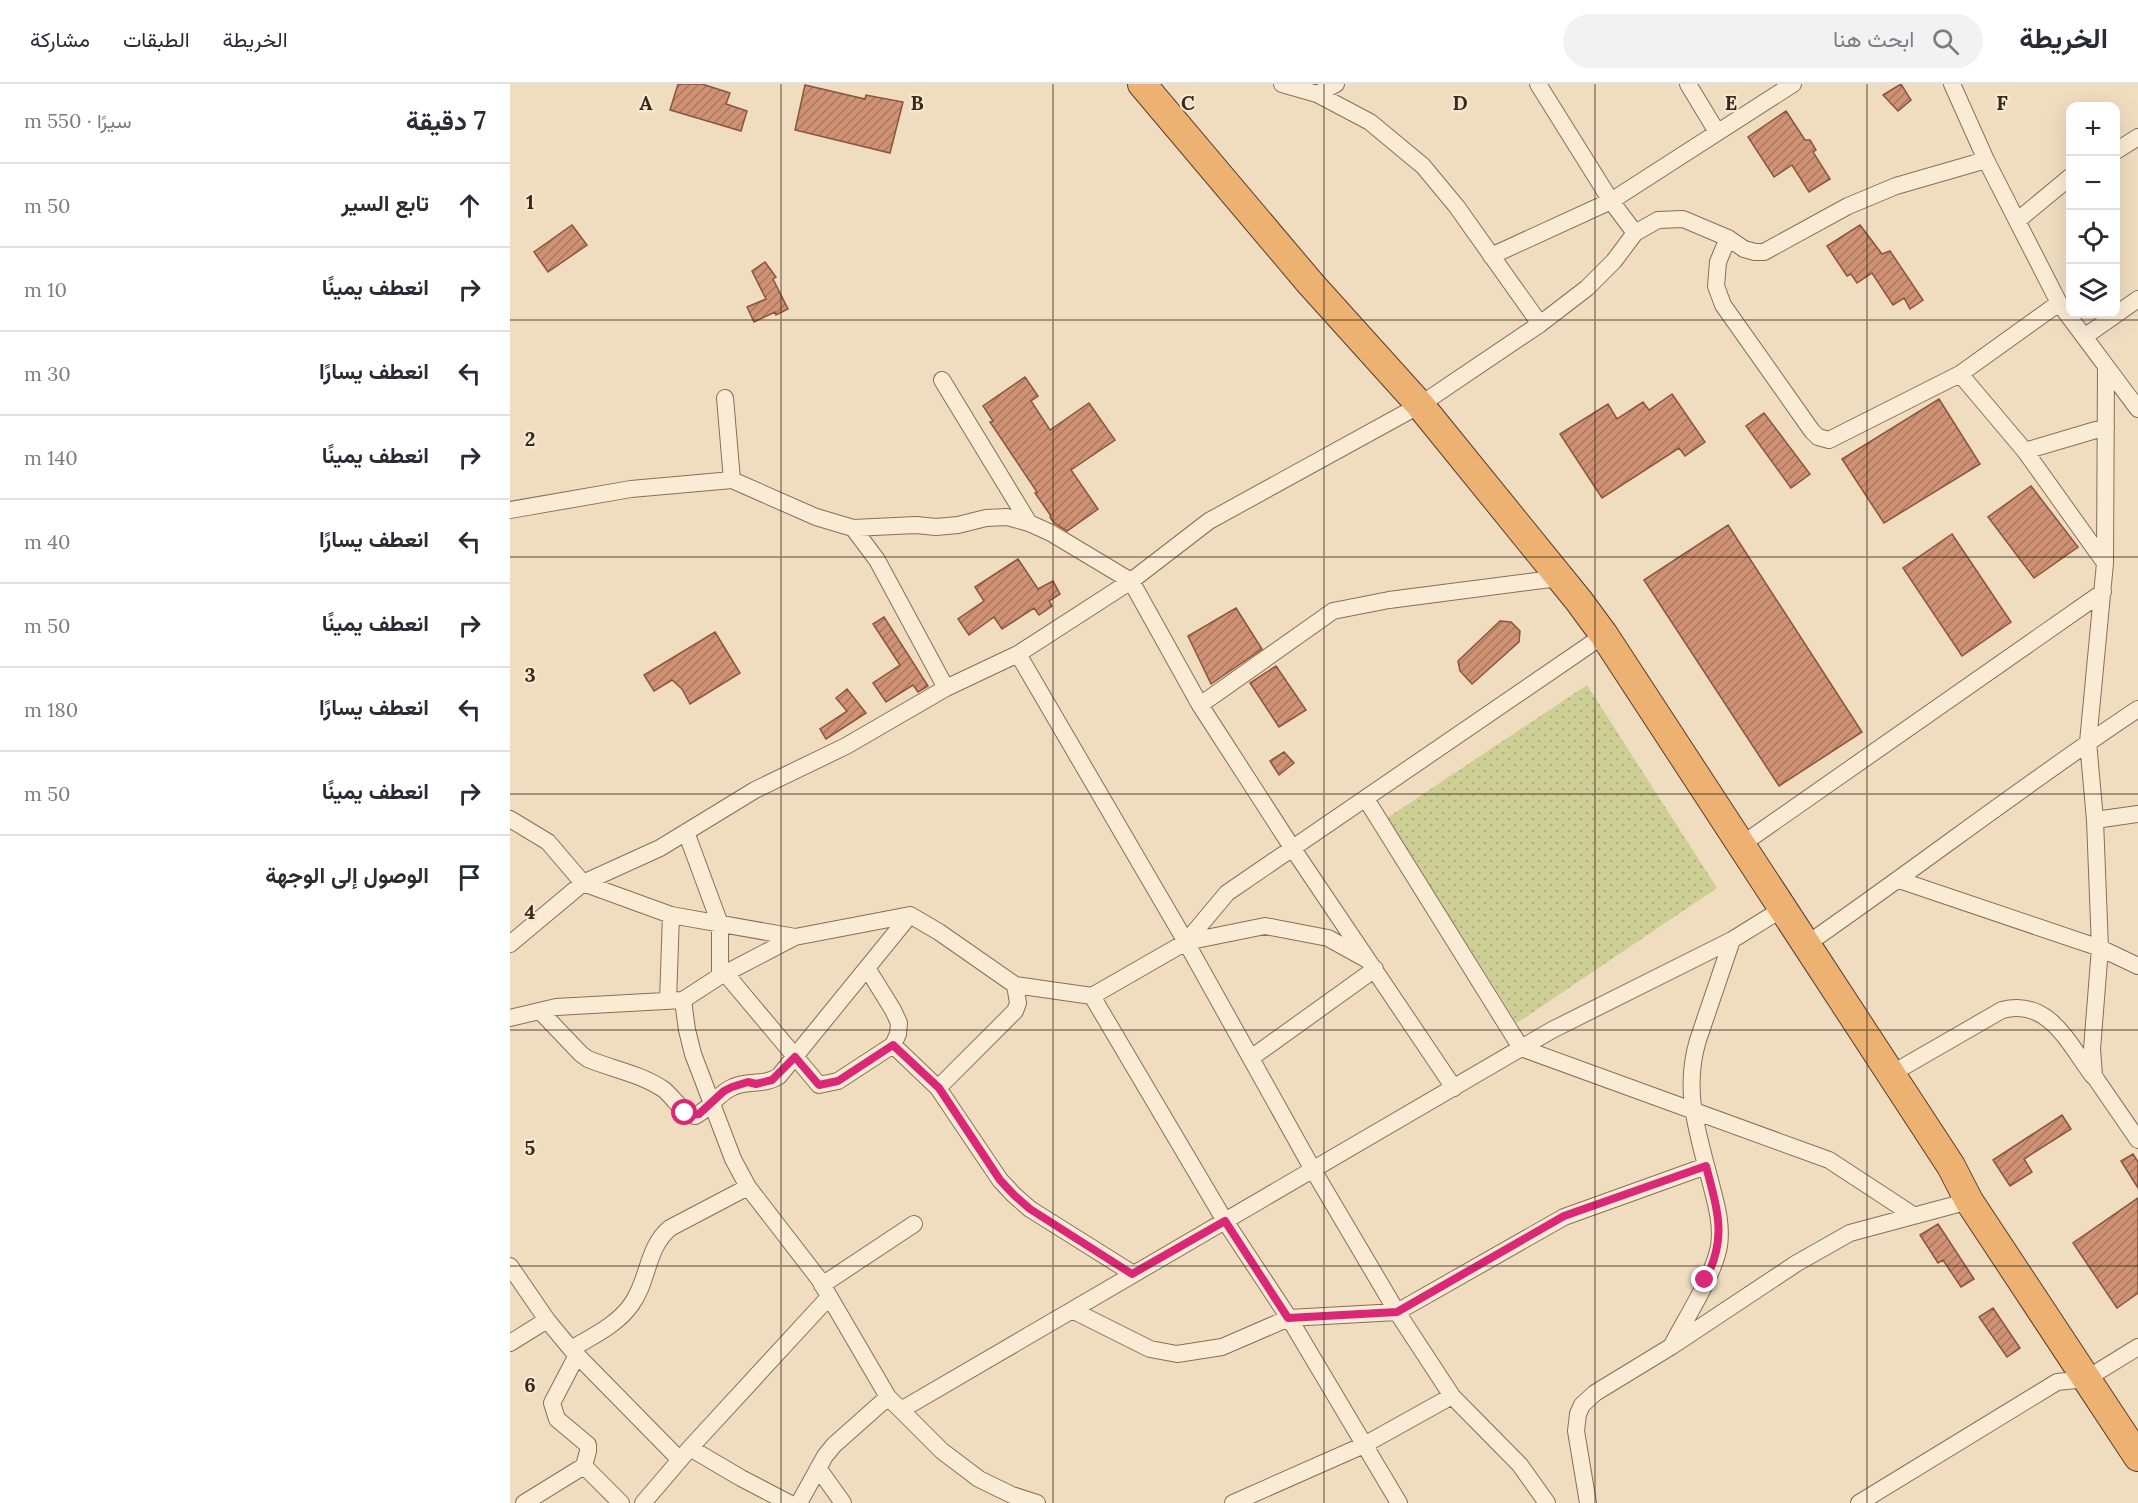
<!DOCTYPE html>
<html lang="ar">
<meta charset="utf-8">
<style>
:root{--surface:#fff;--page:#f2f2f3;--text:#2b2b33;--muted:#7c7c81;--line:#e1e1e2}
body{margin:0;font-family:Lora,Vazirmatn,serif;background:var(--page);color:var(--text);direction:rtl}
.controls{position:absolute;right:18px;top:18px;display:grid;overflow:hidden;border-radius:12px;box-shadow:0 6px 24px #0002}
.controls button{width:54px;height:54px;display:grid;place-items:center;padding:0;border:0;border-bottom:2px solid var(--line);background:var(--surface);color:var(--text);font:30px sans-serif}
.stop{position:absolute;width:18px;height:18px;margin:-14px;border:4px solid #db2777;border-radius:50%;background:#fff}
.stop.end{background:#db2777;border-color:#fff;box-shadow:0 2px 6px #0008}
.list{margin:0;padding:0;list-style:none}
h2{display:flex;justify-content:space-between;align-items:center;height:78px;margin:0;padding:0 24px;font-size:26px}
h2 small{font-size:20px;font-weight:400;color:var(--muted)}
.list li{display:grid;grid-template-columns:39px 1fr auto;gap:18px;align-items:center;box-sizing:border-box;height:84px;padding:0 24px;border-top:2px solid var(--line)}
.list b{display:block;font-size:22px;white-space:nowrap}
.list em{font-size:20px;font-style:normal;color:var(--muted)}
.icon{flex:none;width:33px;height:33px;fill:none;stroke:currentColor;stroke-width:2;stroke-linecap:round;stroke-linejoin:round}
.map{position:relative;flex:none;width:1628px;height:1419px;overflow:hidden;direction:ltr}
header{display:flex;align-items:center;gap:36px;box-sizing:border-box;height:84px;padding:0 30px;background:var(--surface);border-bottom:2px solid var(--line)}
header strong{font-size:28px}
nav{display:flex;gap:33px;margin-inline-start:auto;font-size:21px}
.search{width:420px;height:54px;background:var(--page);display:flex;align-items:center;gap:15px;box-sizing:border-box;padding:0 21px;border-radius:33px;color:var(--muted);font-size:22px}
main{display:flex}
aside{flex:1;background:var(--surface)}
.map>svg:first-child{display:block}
.grass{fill:url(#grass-dots)}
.building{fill:url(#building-hatch);stroke:#8b543c;stroke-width:1.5}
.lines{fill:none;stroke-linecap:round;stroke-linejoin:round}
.minor-casing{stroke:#8a6e57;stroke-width:18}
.trunk-casing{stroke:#583c2c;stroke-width:30}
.minor{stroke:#faebd4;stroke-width:16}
.trunk{stroke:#edb171;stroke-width:28}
.route{stroke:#db2777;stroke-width:8}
.grid{fill:none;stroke:#39281c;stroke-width:1.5;stroke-opacity:0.55}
.grid-label{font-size:20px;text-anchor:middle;font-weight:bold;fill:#39281c;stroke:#f7e8d0;stroke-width:4.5;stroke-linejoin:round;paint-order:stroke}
</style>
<header>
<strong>الخريطة</strong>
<div class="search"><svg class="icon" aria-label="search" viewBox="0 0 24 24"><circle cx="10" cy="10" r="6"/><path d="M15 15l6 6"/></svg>ابحث هنا</div>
<nav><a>الخريطة</a><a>الطبقات</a><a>مشاركة</a></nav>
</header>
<main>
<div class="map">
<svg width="1628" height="1419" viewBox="0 0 1628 1419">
<defs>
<pattern id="grass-dots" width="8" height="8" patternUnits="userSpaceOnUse" patternTransform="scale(1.5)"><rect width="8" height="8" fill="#cdcf94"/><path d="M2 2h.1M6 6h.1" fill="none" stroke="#b1b27f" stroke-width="1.8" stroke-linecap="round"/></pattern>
<pattern id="building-hatch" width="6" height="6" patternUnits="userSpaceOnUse" patternTransform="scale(1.5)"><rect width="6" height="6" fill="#d09274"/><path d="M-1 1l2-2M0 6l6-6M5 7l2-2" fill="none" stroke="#aa775e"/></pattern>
</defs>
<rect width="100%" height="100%" fill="#f0ddc0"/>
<path class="grass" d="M 1077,601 L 1207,804 L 1007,939 L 877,734 Z"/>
<path class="building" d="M 168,0 L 192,0 L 220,9 L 216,20 L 237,27 L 231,47 L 160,26 Z
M 1391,0 L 1401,16 L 1388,27 L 1373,11 Z
M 295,1 L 355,15 L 356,11 L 393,18 L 380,69 L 285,46 Z
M 1276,27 L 1295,56 L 1300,56 L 1306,66 L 1303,68 L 1320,95 L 1299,108 L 1282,81 L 1264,93 L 1238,53 Z
M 62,141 L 77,161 L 38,188 L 24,168 Z
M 1350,141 L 1372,170 L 1380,167 L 1413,216 L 1400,225 L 1394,214 L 1383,221 L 1362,189 L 1347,199 L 1341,190 L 1337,192 L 1317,162 Z
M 255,178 L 266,193 L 263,195 L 278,225 L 266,231 L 265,228 L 244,238 L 237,223 L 256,215 L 242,187 Z
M 515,293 L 528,312 L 521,317 L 540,346 L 579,319 L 605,356 L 561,386 L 588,425 L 557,447 L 544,439 L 540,433 L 541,432 L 525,409 L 527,408 L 480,338 L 483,337 L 473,322 Z
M 1162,310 L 1195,358 L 1175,372 L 1169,364 L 1092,414 L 1050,350 L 1098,320 L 1107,335 L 1133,318 L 1139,326 Z
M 1429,315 L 1470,380 L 1374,439 L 1332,375 Z
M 1254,329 L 1300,390 L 1281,404 L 1236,342 Z
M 1521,402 L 1568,463 L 1524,494 L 1478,433 Z
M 1218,441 L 1352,648 L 1269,702 L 1134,496 Z
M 1442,450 L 1501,538 L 1452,572 L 1393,484 Z
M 508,475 L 528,505 L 543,497 L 550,510 L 539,517 L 542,522 L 529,531 L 524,524 L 492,545 L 484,533 L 459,551 L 448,535 L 474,517 L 465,503 Z
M 726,524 L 752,565 L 701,600 L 678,552 Z
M 374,533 L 418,602 L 408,608 L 403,601 L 376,618 L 363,599 L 390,581 L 363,540 Z
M 990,537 L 1001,538 L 1010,547 L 1009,558 L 962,600 L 950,587 L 948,577 Z
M 205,548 L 230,589 L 180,620 L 172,605 L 162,596 L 144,607 L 134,591 Z
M 766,582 L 796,626 L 769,643 L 740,599 Z
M 337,605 L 356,629 L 316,655 L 310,645 L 337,627 L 326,614 Z
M 774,668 L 784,679 L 769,691 L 760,677 Z
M 1552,1031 L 1561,1045 L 1514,1075 L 1522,1088 L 1500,1102 L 1483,1076 Z
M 1623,1070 L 1628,1078 L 1628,1104 L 1611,1077 Z
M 1628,1114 L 1628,1209 L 1607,1224 L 1563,1159 Z
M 1428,1140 L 1464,1195 L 1451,1203 L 1433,1176 L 1428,1179 L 1410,1151 Z
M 1483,1224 L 1510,1264 L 1497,1273 L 1469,1233 Z"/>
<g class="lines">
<g class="minor-casing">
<path id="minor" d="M 772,0 L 807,10 L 860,38 L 913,82 L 947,123 L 1030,240
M 1028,0 L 1101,117 L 1125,149
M 1178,0 L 1207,48
M 1442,0 L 1476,76 L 1549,219 L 1628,325
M 807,10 L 826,0
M 1606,67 L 1628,53
M 1507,137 L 1560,93
M 1218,154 L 1208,178 L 1206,202 L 1213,221 L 1302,347 L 1308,353 L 1319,356 L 1450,290 L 1549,219
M 981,172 L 1101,117 L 1283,0
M 1574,253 L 1628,215
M 1596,283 L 1595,479 L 1578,658 L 1585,736 L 1590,864 L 1582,965 L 1584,992 L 1628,1056
M 1450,290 L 1515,367 L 1595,479
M 432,296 L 519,439
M 215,314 L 222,396
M 1515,367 L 1596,343
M 0,426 L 121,405 L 222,396 L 306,433 L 343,444 L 406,441 L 426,443 L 448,441 L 476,434 L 497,433 L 519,439 L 541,449 L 621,497 L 690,621 L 783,765 L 944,1004
M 343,444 L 367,476 L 436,604
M 508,570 L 676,858 L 802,1084 L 887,1228 L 942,1312 L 1010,1381 L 1037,1419
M 690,621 L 823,527 L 879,516 L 1049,494
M 856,715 L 1011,964 L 1319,1076 L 1403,1131
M 0,735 L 38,758 L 73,799 L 161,831 L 285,853
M 1585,736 L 1628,730
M 176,748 L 210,840 L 210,892
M 1231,761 L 1593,508
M 1389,796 L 1590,864 L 1628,882
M 676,858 L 755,842 L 818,854 L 856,875
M 0,860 L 73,799 L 150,764 L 245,706 L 336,662 L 436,604 L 508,570 L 621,497 L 699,437 L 910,321 L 1030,240 L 1077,204 L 1104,177 L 1125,149 L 1148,136 L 1173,135 L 1218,154 L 1234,165 L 1245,168 L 1254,168 L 1338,122 L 1386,102 L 1476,76
M 1297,860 C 1408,783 1515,700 1628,625
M 215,889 L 309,1001 L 328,997 L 383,961 L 388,950 L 389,939 L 383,926 L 357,884
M 582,912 L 715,1137 L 779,1234 L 889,1419
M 173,916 L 177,946 L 183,970 L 223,1075 L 238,1103 L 309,1195 L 378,1313 L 432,1367 L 469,1395 L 502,1411 L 527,1419
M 158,917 L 161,831
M 30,927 L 71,970 L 78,975 C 102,985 131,990 153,1005 C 163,1012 173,1031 185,1032 C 200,1025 208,1009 223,1003 C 239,996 254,1002 269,992 L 400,831
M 0,934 L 46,923 L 173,916 L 210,892 L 285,853 L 400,831 L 429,848 L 505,901 L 582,912 L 676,858 L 717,809 L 1094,551
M 383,961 L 428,1004 L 490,1096 L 504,1111 L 520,1125 L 622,1189
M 741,974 L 865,885
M 1381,990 L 1492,926 C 1539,914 1558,959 1583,992
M 428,1004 L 505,927 L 508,919 L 505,901
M 0,1182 L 37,1236 L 61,1265 L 170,1376
M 312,1201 L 404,1140
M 562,1226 L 640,1265 L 667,1270 L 712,1263 L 779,1234 L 887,1228 L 1054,1133 L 1196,1082
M 0,1259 L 37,1236
M 1162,1261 C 1176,1234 1204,1191 1209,1162 C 1212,1142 1207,1123 1202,1104 C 1189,1052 1172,1009 1188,956 L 1222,856
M 61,1265 C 81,1253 107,1241 121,1221 C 139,1197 136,1164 160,1144 L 238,1103
M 391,1326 L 1042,946 L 1222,856 L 1272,825
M 180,1364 L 231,1394 L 279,1419
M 74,1382 L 111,1419
M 308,1384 L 333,1419
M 14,1419 L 74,1382 L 78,1367 L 78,1361 L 47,1335 L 42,1319 L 67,1271
M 133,1419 L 180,1364 L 319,1213
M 289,1419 L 315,1372 L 324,1361 L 378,1313
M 723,1419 L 854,1361 L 942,1312
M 1078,1419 L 1066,1347 L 1068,1330 L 1072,1321 L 1085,1309 L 1162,1262 L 1287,1179 L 1340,1149 L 1459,1117
M 1349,1419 L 1547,1298 L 1576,1295 L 1628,1263"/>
</g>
<g class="trunk-casing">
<path id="trunk" d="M 632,0 L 800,199 L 910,321 L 1069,517 L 1094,551 L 1441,1082 L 1459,1117 L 1628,1373"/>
</g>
<use href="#minor" class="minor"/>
<use href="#trunk" class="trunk"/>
</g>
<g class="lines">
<path class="route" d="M 175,1029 L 180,1031 L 189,1030 L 214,1007 L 222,1003 L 238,998 L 246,1000 L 262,996 L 285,973 L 309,1001 L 328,997 L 383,961 L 429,1004 L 490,1096 L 504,1111 L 520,1125 L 622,1190 L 715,1137 L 778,1234 L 887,1228 L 1054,1132 L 1196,1082 C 1207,1125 1218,1154 1195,1196"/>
</g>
<path class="grid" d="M 271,0 L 271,1419M 543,0 L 543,1419M 814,0 L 814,1419M 1085,0 L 1085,1419M 1357,0 L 1357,1419M 0,236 L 1628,236M 0,473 L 1628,473M 0,710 L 1628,710M 0,946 L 1628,946M 0,1182 L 1628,1182"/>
<g class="grid-label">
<text x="136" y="26">A</text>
<text x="407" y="26">B</text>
<text x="678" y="26">C</text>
<text x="950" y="26">D</text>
<text x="1221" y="26">E</text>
<text x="1492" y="26">F</text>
<text x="20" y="125">1</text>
<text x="20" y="362">2</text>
<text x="20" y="598">3</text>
<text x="20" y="835">4</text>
<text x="20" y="1071">5</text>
<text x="20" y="1308">6</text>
</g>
</svg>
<div class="controls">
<button>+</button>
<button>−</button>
<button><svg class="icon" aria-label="locate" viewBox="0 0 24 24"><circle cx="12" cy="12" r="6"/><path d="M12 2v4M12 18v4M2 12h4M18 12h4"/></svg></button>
<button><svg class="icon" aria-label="layers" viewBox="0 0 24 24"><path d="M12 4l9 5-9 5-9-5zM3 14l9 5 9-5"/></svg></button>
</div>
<div class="stop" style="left:175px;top:1029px"></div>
<div class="stop end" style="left:1195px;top:1196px"></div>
</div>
<aside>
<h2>7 دقيقة<small>سيرًا · 550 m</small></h2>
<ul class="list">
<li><svg class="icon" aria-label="ahead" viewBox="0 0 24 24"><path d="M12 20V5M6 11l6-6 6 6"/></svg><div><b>تابع السير</b></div><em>50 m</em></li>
<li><svg class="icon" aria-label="right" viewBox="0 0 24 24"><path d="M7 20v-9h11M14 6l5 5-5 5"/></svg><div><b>انعطف يمينًا</b></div><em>10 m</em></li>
<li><svg class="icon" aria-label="left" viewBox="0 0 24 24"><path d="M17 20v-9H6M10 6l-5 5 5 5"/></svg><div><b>انعطف يسارًا</b></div><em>30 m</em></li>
<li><svg class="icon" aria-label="right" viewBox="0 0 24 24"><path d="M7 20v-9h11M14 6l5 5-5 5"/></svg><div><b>انعطف يمينًا</b></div><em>140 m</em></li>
<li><svg class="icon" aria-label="left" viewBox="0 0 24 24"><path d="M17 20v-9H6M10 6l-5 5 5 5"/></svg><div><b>انعطف يسارًا</b></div><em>40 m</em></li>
<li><svg class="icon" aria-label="right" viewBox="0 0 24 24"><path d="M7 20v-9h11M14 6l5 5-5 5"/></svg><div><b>انعطف يمينًا</b></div><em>50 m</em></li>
<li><svg class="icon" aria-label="left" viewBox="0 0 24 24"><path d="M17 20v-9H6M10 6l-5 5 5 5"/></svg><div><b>انعطف يسارًا</b></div><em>180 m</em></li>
<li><svg class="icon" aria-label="right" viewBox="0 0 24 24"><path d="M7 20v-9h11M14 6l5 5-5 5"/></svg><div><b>انعطف يمينًا</b></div><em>50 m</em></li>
<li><svg class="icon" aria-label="arrive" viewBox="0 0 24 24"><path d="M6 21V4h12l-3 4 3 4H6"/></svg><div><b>الوصول إلى الوجهة</b></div></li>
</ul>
</aside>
</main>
